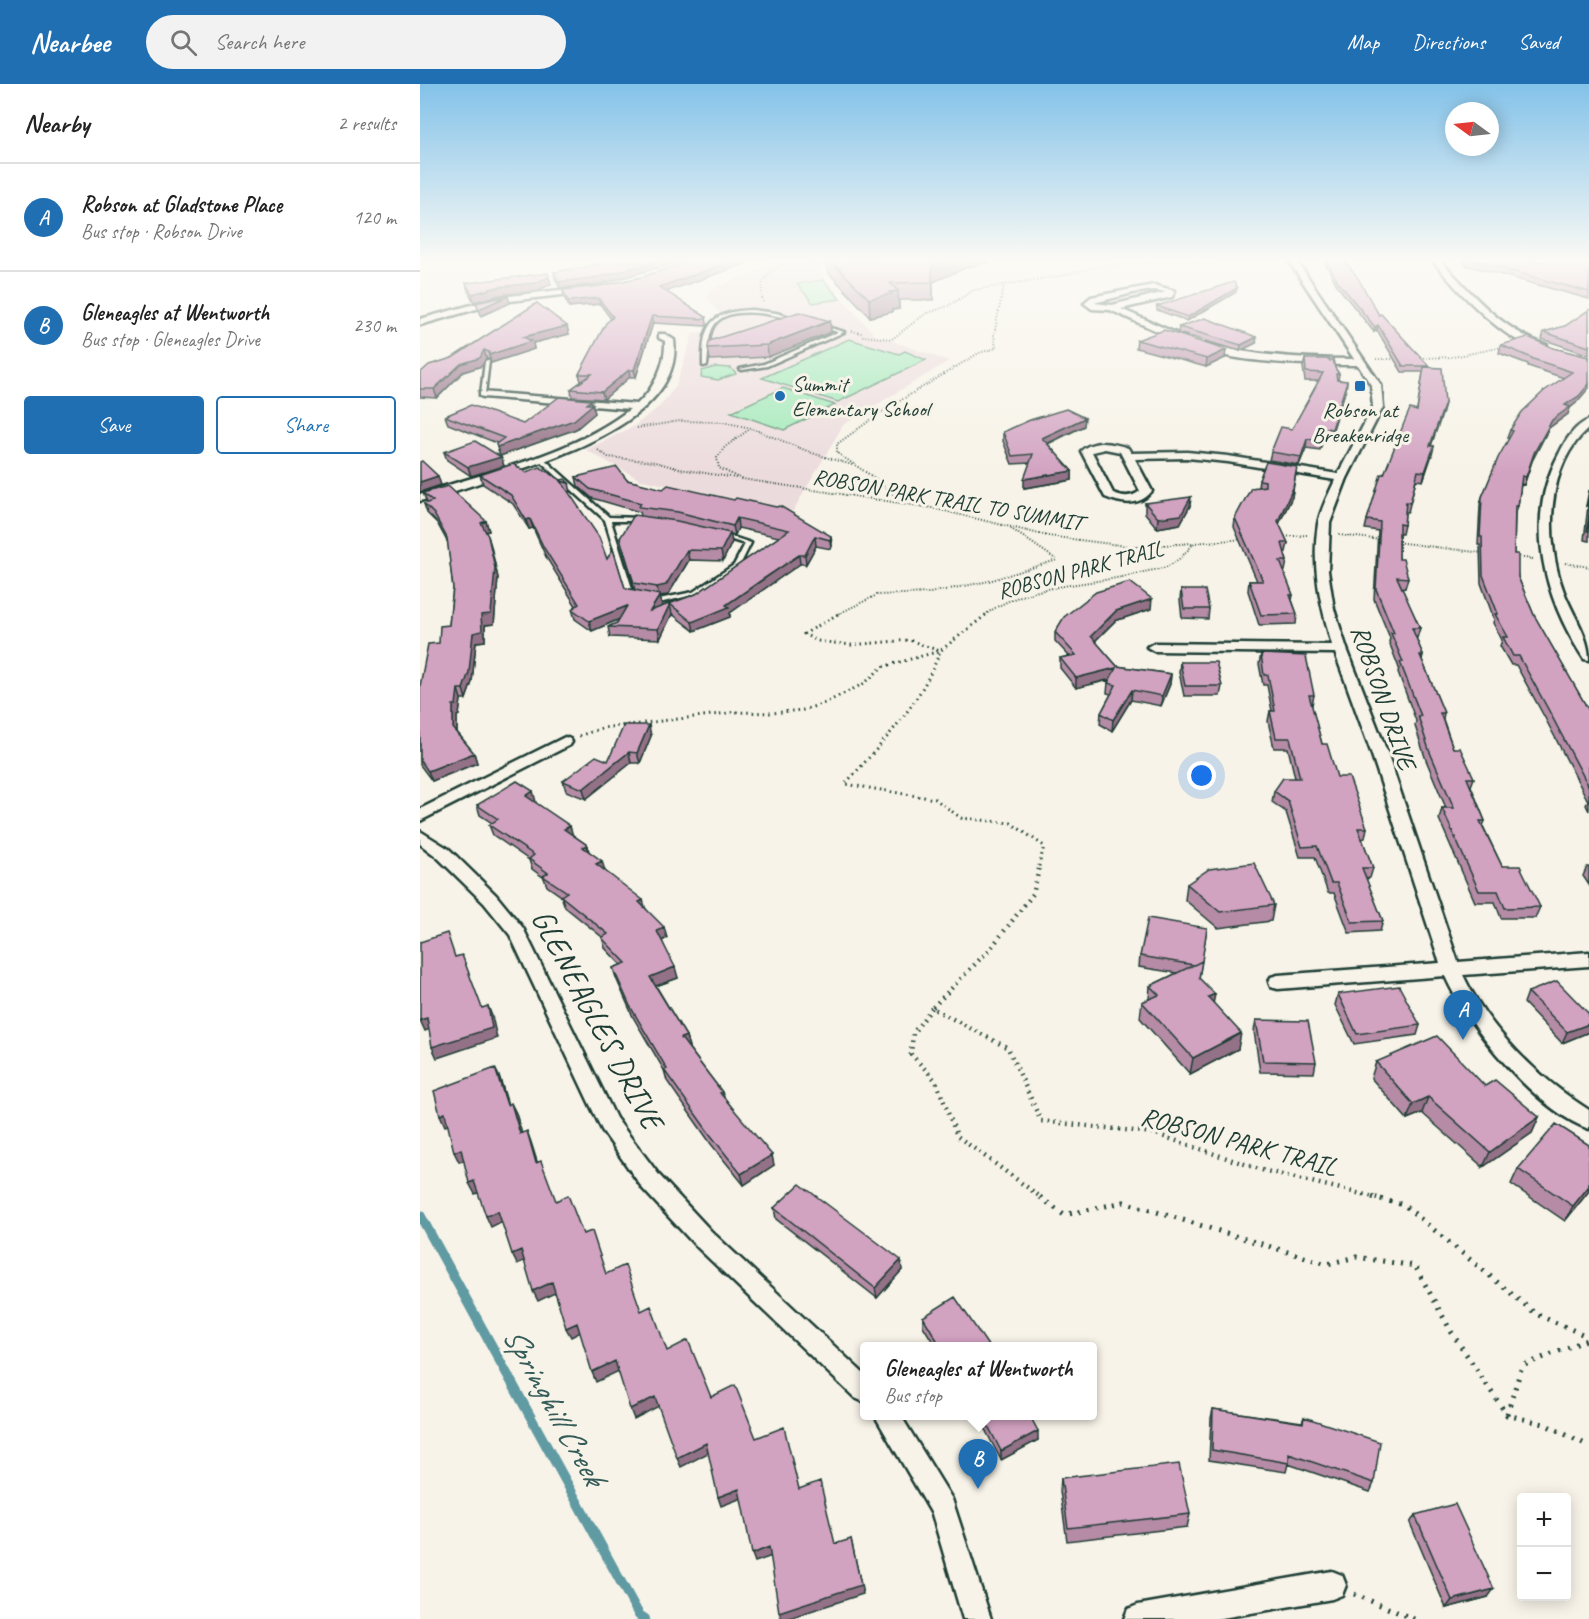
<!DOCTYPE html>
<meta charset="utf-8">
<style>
:root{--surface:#fff;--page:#f2f2f2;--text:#222;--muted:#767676;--line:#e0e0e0;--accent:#1f6fb2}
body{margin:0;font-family:Caveat,sans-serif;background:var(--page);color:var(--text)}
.controls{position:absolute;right:18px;bottom:18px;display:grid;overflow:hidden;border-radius:6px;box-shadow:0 3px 15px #0003}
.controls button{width:54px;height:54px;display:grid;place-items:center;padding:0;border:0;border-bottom:2px solid var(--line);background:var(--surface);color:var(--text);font:30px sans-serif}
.compass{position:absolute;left:1025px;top:18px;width:54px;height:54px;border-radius:50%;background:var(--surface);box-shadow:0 3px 15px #0003;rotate:285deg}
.you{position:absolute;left:782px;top:692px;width:21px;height:21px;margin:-15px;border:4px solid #fff;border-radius:50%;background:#1a73e8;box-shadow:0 0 0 9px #1a73e833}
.badge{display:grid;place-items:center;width:39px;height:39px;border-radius:50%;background:var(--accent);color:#fff;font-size:20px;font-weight:700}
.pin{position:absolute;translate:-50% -50px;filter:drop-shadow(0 2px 3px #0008)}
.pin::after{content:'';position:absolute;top:32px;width:21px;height:18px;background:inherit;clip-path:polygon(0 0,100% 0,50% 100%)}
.popup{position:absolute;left:440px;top:1258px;width:237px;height:78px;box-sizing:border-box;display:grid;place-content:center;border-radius:6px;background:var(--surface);filter:drop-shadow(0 2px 4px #0005);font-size:20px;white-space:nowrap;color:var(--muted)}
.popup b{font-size:22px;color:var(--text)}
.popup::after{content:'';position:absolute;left:50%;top:100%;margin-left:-12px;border:12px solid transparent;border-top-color:var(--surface)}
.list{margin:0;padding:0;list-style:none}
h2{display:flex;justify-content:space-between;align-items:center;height:78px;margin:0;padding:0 24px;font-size:26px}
h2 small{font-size:20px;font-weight:400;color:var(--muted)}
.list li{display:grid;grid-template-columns:39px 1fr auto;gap:18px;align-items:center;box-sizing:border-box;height:108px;padding:0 24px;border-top:2px solid var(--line)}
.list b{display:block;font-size:22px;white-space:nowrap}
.list p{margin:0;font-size:20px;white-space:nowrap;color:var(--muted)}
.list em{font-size:20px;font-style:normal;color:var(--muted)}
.actions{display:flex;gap:12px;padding:18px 24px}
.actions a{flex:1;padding:14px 0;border:2px solid var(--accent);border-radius:6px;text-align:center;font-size:21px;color:var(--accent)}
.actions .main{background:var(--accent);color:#fff}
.icon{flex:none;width:33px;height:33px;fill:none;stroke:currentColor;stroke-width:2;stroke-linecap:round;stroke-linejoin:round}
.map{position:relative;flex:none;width:1169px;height:1535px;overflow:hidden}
header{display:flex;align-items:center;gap:36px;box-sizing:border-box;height:84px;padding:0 30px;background:var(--accent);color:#fff}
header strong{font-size:28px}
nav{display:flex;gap:33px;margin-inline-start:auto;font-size:21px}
.search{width:420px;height:54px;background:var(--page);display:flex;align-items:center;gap:15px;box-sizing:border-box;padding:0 21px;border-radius:33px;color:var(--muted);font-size:22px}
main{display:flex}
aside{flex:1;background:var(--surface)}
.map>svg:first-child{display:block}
.built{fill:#ecdbdc}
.green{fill:#9fe8b7;stroke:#5f9276;stroke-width:1.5}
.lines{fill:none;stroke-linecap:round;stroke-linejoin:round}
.stream{stroke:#609aa2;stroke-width:10}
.service-casing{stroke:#1f3d34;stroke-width:5}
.minor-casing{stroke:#1f3d34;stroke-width:5}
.path-far3{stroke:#1f3d34;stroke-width:2;stroke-dasharray:1 2;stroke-linecap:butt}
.path-far2{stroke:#1f3d34;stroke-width:3;stroke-dasharray:1.5 4;stroke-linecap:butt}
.path-far1{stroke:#1f3d34;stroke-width:4.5;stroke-dasharray:1.5 5;stroke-linecap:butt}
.path{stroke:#1f3d34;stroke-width:5;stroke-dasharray:2 7;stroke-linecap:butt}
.service{fill:#f7f3e8;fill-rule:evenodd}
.minor{fill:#f7f3e8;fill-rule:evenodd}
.wall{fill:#b58ba6;stroke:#1f3d34;stroke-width:1.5;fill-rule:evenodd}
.shaded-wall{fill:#937187;stroke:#1f3d34;stroke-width:1.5}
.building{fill:#d2a2c1;stroke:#1f3d34;stroke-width:1.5}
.poi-dot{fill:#1f6fb2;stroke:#f7f3e8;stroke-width:2}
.labels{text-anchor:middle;stroke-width:6;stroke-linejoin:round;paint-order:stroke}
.far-poi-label{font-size:22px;fill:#1f3d34;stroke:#f7f3e8;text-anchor:start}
.far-street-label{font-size:22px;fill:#1f3d34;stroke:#f7f3e8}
.street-label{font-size:26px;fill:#1f3d34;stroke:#f7f3e8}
.near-street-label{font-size:32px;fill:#1f3d34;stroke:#f7f3e8}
.near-water-label{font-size:33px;font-style:italic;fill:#355c59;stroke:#f7f3e8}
</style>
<header>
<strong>Nearbee</strong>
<div class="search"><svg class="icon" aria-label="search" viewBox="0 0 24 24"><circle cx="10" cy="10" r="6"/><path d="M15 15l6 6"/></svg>Search here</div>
<nav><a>Map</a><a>Directions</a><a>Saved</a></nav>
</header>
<main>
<aside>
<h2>Nearby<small>2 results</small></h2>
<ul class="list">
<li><span class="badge">A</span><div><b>Robson at Gladstone Place</b><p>Bus stop · Robson Drive</p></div><em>120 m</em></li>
<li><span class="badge">B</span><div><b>Gleneagles at Wentworth</b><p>Bus stop · Gleneagles Drive</p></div><em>230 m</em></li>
</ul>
<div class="actions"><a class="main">Save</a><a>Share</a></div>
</aside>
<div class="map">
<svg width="1169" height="1535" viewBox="0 0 1169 1535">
<rect width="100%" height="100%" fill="#f7f3e8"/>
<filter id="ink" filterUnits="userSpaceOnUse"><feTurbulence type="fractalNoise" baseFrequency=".0167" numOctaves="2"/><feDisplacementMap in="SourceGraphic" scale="12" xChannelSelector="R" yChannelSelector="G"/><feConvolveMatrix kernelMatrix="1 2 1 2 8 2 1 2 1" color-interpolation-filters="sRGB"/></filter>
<g filter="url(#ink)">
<path class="built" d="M 348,177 L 389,177 L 455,251 L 529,277 L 423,341 L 373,427 L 221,396 L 166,366 L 214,342 L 240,322 L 256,302 L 273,250 L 286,247 L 288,240 L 301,231 L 287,214 L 291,205 L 356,180 Z"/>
<path class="green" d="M 403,196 L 420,215 L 393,219 L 377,200 Z
M 429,255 L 479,270 L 485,267 L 506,276 L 418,318 L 342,294 Z
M 295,283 L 311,284 L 316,290 L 298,296 L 281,293 L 282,287 Z
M 363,304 L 415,321 L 364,346 L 311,328 Z"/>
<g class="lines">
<path class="stream" d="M 0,1131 L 219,1531 L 225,1535"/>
<g class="service-casing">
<path id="service" d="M 332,226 L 356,229 L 377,235 L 375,236 C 354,231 310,220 295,240 C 287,250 289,269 287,281 L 283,282 C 282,242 290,227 332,226 Z
M 400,241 L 424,248 L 347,282 L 322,286 L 320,285 L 344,280 L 418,248 L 400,243 Z
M 67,276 L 69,277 L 65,310 L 63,311 L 61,310 L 65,277 Z
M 118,373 L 122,373 L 189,433 L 223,434 L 223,436 L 221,437 L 191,437 L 214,511 L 217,512 L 217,514 L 213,514 L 208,512 L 185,436 L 118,375 Z
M 301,449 L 331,459 L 319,483 L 277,510 L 239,519 L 228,517 L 227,516 L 230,514 L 239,515 L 273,508 L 314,481 L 325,460 L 299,452 L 298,451 Z"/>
</g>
<g class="minor-casing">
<path id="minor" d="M 869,177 L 877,177 L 961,301 L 963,323 L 927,394 L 910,439 L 908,487 L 914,525 L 927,565 L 967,668 L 1038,878 L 1169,868 L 1169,882 L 1043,891 C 1069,946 1118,994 1169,1026 L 1169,1045 C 1117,1027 1047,942 1025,892 L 858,905 L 851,903 L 849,898 L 851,893 L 858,891 L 1020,879 L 951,668 L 915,569 L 734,567 L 727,563 L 734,559 L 912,561 C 901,522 891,482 898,440 C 900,426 909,410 915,396 L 808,378 L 767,374 L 715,375 L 732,407 C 719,423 702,420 685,413 L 661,367 C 674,355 692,359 708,364 L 711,369 L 767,368 L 808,372 L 918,390 L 953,323 L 951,301 L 938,281 C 905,281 806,280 781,263 L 786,260 C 835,272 884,275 934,275 ZM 685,365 L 700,368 L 720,407 C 712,414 703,413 693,409 L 672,368 Z
M 1013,177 L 1021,177 C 1052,210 1082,247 1127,261 L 1127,265 C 1092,268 1034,203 1013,177 Z
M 734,201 L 755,207 L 752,213 L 701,225 L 765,253 L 765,257 L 759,257 L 690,226 L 672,225 L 664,219 L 671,213 ZM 734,206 L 746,208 L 692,221 L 674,219 L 713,209 Z
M 165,203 L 169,206 L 168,208 L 81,218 L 0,241 L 0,235 L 81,213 Z
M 239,250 L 245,250 L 254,256 C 264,336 132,375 74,394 C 50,402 25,411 0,417 L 0,410 C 70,387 151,371 210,325 L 63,313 L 60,312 L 60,308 L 217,320 C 234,305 246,280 245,257 L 239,254 Z
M 1169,336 L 1169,344 C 1125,382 1125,458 1144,508 C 1153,531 1169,552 1169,576 L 1164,575 C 1124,514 1103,437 1139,370 C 1145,357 1155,341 1169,336 Z
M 145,653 L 150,655 L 152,658 L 150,661 L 0,737 L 0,725 Z
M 0,747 L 29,765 L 76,811 L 103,844 L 196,1034 L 239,1091 L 291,1147 L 444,1290 L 444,1318 L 435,1314 L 275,1161 L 223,1105 L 182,1046 L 90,851 L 64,819 L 17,773 L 0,760 Z
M 455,1332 L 481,1332 L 532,1415 L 571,1535 L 543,1535 L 512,1430 Z
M 912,1487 L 922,1491 L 926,1501 L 922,1511 L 912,1515 L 796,1535 L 704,1535 L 708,1525 L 718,1521 Z"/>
</g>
<path class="path-far3" d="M 760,177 L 787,179 L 861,177
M 343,218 C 338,195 349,188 368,177
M 432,247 L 441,249 L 443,252 L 472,255 L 505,230 L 528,222 L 554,206 L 584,201
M 998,274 L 1033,273 L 1083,263
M 956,275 L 979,275
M 217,344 L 260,337 L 303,338 L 331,344 L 392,369 L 432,381
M 331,344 L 305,363 L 297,374 L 299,384 L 322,395 L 512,424 L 628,452 L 715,463 L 773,459
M 178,366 L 188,373 L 235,378 L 260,385 L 316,394
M 454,394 L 482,418
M 456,395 L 417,369 L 417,360 L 463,327 L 559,269 L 576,264 L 574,251 L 584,201 L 645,191 L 675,183 L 751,177
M 919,451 L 962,456
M 862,453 L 887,451
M 975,458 L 1063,469
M 1094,473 L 1114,475
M 1145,479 L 1169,483
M 416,531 L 457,511 L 510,509 L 569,497 L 637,476 L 590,444
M 565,531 C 607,498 674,502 724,488 C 732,486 743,485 750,481 C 760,476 767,467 774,459 L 824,455"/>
<path class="path-far2" d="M 418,530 L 384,550 L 397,557 L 431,561 L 489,556 L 520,567 C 501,620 462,659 425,700 L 515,715 L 541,734 L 591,739 L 624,762 L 618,786
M 159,652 L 182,644 L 317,628 L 351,629 L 383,626 L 405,619 L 445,599 L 462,583 L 520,567 L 567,530"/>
<path class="path-far1" d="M 619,785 L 613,810 L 571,864 L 512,924 L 588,964 L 621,1037 L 733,1049 L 842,1086 L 958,1114
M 512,924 L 493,949 L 491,970 L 516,997 L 537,1052 L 622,1114"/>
<path class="path" d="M 620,1113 L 644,1131 L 704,1118 L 907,1180 L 936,1173 L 995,1182 L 1032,1249 L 1087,1331 L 1124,1340 L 1169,1362
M 952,1113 L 984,1121 L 1116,1230 L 1169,1253
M 1087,1330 L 1102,1282 L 1169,1255
M 934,1510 L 994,1535"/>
<use href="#service" class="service"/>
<use href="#minor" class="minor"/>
</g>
<path class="wall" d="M 381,177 L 572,177 L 547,183 L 513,198 L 513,216 L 479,216 L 479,225 L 472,226 L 472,228 L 450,233 L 407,187 L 406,181 Z
M 904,177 L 924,177 L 959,231 L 1009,282 L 1025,319 L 1011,362 L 1014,362 L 1003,397 L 996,396 L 988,428 L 985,428 L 984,441 L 982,450 L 979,450 L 979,475 L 988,494 L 985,504 L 981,503 L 1000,544 L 997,554 L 996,554 L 1003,571 L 1002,576 L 1024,629 L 1023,635 L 1033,664 L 1054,694 L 1051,702 L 1065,737 L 1063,742 L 1082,782 L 1120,823 L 1115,834 L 1081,834 L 1075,818 L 1055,818 L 1019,735 L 1022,724 L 1026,724 L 1006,676 L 995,642 L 996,637 L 978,588 L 979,584 L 969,558 L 970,554 L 954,515 L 958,447 L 945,445 L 947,436 L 964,390 L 997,326 L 1003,288 L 982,288 L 957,246 L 954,248 L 918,203 Z
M 1043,177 L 1169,177 L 1169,215 L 1046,181 Z
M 134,188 L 181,200 L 140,204 L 135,194 Z
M 222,193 L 286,233 L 287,240 L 286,242 L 233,239 L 216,293 L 210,293 L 184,315 L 152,313 L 151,305 L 162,297 L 161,297 L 159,290 L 191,235 L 180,220 L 149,223 L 144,213 L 143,206 L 180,202 Z
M 46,199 L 131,200 L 117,207 L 80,211 L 54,218 L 48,207 Z
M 816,208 L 767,237 L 737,226 L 737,222 Z
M 117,219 L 149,250 L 113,259 L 114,265 L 71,279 L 70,276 L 66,274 L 62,282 L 43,288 L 17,314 L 0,313 L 0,289 L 32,274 Z
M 1169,226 L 1169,271 L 1122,255 L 1124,248 L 1145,242 Z
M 410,237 L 411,248 L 348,273 L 290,276 L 288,264 Z
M 759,243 L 836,259 L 820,267 L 758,249 Z
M 717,256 L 805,274 L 786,283 L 716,264 Z
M 1081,261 L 1133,264 L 1169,273 L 1156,319 L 1150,324 L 1148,330 L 1129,344 L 1112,377 L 1104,401 L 1101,400 L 1098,422 L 1095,430 L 1094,470 L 1098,493 L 1114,531 L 1169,627 L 1169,727 L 1166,721 L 1168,717 L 1125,634 L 1096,581 L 1091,581 L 1080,562 L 1082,556 L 1073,539 L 1074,535 L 1061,499 L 1060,461 L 1058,461 L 1060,421 L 1062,413 L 1089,354 L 1087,354 L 1090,346 L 1144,294 L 1108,282 L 1108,280 L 1079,269 Z
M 885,275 L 915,284 L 919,290 L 918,296 L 927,297 L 926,305 L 910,354 L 904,353 L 900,366 L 886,364 L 879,381 L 849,376 L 851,368 L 872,345 L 899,297 L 885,297 L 883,283 Z
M 171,316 L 175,329 L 156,345 L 80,372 L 76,360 L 77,359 L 28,340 L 25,332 L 103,340 Z
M 664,342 L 628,360 L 652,387 L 652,396 L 604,404 L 610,379 L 592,380 L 583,357 L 583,348 Z
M 24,368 L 81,373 L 84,382 L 51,392 L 27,376 Z
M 877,383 L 872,413 L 859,440 L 868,459 L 866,468 L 864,468 L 867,477 L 865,487 L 863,487 L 873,511 L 872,516 L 877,530 L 876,540 L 839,541 L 828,507 L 829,497 L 837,497 L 814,443 L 815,434 L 838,403 L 839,396 Z
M 106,388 L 149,399 L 151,408 L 148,407 L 187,475 L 205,504 L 215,506 L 200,454 L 221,432 L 220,428 L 172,414 L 158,402 L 156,393 L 207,396 L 411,452 L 412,462 L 411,465 L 396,462 L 386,480 L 380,480 L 342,506 L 310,529 L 310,533 L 274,547 L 252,530 L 240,555 L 190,553 L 188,543 L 197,539 L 200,535 L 172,547 L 155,535 L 152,525 L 156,522 L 126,473 L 113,444 L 109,445 L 93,420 L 63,400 L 60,391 ZM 318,444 L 359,453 L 276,510 L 240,523 L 242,521 L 240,512 L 248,511 L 269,476 L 303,477 L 312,458 L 310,450 L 315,451 Z
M 1169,406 L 1169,457 L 1164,456 L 1168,421 L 1166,422 Z
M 3,409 L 66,437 L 69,447 L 65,448 L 68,452 L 71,462 L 78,494 L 74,540 L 65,541 L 65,557 L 56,558 L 52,598 L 46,615 L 41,615 L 39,631 L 37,632 L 37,648 L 54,669 L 57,679 L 12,697 L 0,681 L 0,602 L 19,559 L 29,541 L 33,504 L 28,459 L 17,439 L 7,429 L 4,420 L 7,419 Z
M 725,419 L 770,422 L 760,440 L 737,444 L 725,429 Z
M 761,506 L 789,525 L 788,535 L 762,534 L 760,516 Z
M 731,525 L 695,537 L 675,557 L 697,582 L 751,590 L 750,600 L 741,622 L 711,616 L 692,647 L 680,640 L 681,629 L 691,610 L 687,609 L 688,599 L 690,596 L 656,604 L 640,584 L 640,574 L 649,572 L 635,557 L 635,548 Z
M 841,570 L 894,611 L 892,621 L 891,621 L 902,660 L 917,693 L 947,744 L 945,754 L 942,755 L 953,784 L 950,794 L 946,795 L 963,837 L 960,847 L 929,849 L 914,809 L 908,809 L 895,773 L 880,773 L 866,728 L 852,718 L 854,707 L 875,694 L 868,664 L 854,664 L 848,637 L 850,627 L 852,627 L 847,601 L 843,601 L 839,580 Z
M 760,578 L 802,602 L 800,612 L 764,612 L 759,588 Z
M 231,652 L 220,679 L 211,679 L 166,715 L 146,707 L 143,697 L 188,677 Z
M 115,718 L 153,751 L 167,761 L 169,768 L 185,787 L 226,825 L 247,854 L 242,857 L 258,894 L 236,902 L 266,952 L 269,963 L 268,963 L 302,1008 L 304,1013 L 354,1081 L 324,1101 L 291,1060 L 247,997 L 244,986 L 213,933 L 196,894 L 193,884 L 201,881 L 185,864 L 182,853 L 145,823 L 141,812 L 127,802 L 124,794 L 112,785 L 109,776 L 73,751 L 69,741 L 72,739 L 60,731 L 57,721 L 116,718 Z
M 1167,783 L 1169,783 L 1169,801 L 1163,792 Z
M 767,800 L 854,821 L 851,837 L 798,844 L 765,816 Z
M 787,844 L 779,894 L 818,965 L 770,990 L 720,934 L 722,918 L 729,915 L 730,902 L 757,889 L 719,883 L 720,872 Z
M 1108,908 L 1169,930 L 1169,948 L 1142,959 L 1104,919 Z
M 918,910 L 1000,941 L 997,951 L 934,960 L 915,921 Z
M 836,936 L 896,978 L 894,989 L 840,988 L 834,947 Z
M 956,978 L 1065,1002 L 1119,1033 L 1112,1049 L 1063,1083 L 1002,1029 L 987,1035 L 951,994 Z
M 1098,1085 L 1169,1107 L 1145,1137 L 1091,1100 Z
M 354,1124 L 482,1186 L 457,1214 L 356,1135 Z
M 503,1233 L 569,1263 L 516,1263 L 503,1242 Z
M 793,1325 L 882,1338 L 884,1333 L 954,1399 L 950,1408 L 868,1380 L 866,1388 L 789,1376 L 791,1334 Z
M 558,1332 L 610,1332 L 618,1356 L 581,1376 Z
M 641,1394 L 770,1430 L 767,1443 L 647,1457 L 640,1407 Z
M 995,1431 L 1068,1513 L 1026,1524 L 990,1439 Z"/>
<path class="shaded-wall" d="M 239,177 L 262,177 L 181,200 L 140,204 L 139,198 Z
M 314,177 L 333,177 L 240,210 L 239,203 Z
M 523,177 L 572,177 L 547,183 L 513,198 L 513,216 L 512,181 Z
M 129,193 L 131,200 L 117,207 L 80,211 L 54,218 L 52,210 L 78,203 Z
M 817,204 L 816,208 L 767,237 L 768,233 Z
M 478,207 L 479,225 L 472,226 L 472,228 L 450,233 L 449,215 L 469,208 Z
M 88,212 L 90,219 L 61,232 L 59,225 Z
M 178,214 L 180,220 L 149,223 L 148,217 Z
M 232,232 L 233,239 L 216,293 L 214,286 Z
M 410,237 L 411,248 L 348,273 L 347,261 Z
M 958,241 L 957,246 L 954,248 L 955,243 Z
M 147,242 L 149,250 L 113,259 L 114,265 L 71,279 L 69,271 L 103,253 Z
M 837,253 L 836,259 L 820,267 L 821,261 Z
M 64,266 L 66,274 L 62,282 L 43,288 L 17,314 L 14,305 L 41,280 Z
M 806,266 L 805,274 L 786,283 L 787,275 Z
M 209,286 L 210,293 L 184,315 L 182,308 Z
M 927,297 L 926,305 L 910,354 L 912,345 Z
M 1169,300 L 1169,304 L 1156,319 L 1150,324 L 1148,330 L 1129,344 L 1112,377 L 1104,401 L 1114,369 L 1132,336 L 1145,321 Z
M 171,316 L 175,329 L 156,345 L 80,372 L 77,363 L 167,320 Z
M 1025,319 L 1023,328 L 1008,370 L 1010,362 Z
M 665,334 L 664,342 L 622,362 L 622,354 Z
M 887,355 L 886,364 L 879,381 L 881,373 Z
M 1014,362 L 1012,371 L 1003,397 L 1005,388 Z
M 81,373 L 84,382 L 51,392 L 48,383 Z
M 652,387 L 652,396 L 604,404 L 604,395 Z
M 18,392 L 21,401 L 0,408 L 0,398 Z
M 873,404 L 872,413 L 856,446 L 858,437 Z
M 771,413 L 770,422 L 760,440 L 737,444 L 738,434 Z
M 1169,413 L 1168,421 L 1166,422 Z
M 317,434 L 318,444 L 315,451 L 313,442 Z
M 110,435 L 113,444 L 109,445 L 106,436 Z
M 66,437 L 69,447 L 63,448 L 61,439 Z
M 310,449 L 312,458 L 303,477 L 301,467 Z
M 68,452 L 78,494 L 74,540 L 65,541 L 65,557 L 56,558 L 52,598 L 46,615 L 43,605 L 53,549 L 61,531 Z
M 395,452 L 396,462 L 386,480 L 385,471 Z
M 411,452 L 412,462 L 411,465 L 410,456 Z
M 267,466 L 269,476 L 248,511 L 240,512 L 242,521 L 232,537 L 230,527 L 239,513 L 237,503 Z
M 379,471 L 380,480 L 310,529 L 310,533 L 274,547 L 272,538 L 306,521 Z
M 732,515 L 731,525 L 695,537 L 671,561 L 671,552 L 696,527 Z
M 250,520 L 252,530 L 240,555 L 238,545 Z
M 207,522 L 209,531 L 172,547 L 169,537 Z
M 696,584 L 695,594 L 656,604 L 656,594 Z
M 751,590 L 750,600 L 741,622 L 742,612 Z
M 38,605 L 41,615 L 39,631 L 37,632 L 37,654 L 33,644 L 33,621 Z
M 712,606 L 711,616 L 692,647 L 693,636 Z
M 229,641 L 231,652 L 220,679 L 217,669 Z
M 209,668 L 211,679 L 166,715 L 163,705 Z
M 54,669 L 57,679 L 12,697 L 8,687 Z
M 113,707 L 116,718 L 109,722 L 106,712 Z
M 150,742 L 153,752 L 144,745 Z
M 167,761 L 170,771 L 163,763 Z
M 182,777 L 185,787 L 176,780 Z
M 223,816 L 226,826 L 219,818 Z
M 244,843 L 247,854 L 240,858 L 237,847 Z
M 255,883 L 258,894 L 233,903 L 230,893 Z
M 795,910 L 792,926 L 788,913 Z
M 68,922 L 72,932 L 77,954 L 17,974 L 12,963 Z
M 7,934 L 12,944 L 5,947 L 0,936 Z
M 1169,940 L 1169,948 L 1142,959 L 1147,948 Z
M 821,949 L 818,965 L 770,990 L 773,974 Z
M 266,952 L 269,963 L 264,965 L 261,954 Z
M 75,984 L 80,994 L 91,1031 L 87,1021 Z
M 1008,1013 L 1002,1029 L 987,1035 L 993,1020 Z
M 91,1019 L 96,1029 L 105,1060 L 100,1050 Z
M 25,1029 L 30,1040 L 25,1042 L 20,1031 Z
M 1119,1033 L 1112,1049 L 1063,1083 L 1070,1068 Z
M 107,1047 L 111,1058 L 121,1090 L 116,1079 Z
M 41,1065 L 46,1076 L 39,1078 L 34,1068 Z
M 352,1071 L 354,1081 L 324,1101 L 321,1090 Z
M 54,1097 L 60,1108 L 55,1110 L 49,1099 Z
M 1169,1102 L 1169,1107 L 1145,1137 L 1153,1122 Z
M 78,1127 L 83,1137 L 71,1143 L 66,1132 Z
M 101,1166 L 106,1176 L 97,1180 L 92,1170 Z
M 481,1176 L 482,1186 L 457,1214 L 455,1204 Z
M 132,1198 L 137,1208 L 118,1217 L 113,1207 Z
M 157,1239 L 161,1248 L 151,1253 L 146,1244 Z
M 195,1277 L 199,1287 L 176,1298 L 172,1288 Z
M 235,1313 L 239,1322 L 214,1335 L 210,1325 Z
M 618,1347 L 618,1356 L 581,1376 L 581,1367 Z
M 286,1359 L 290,1368 L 261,1383 L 257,1374 Z
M 319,1405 L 322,1414 L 301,1422 L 298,1413 Z
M 431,1455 L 443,1510 L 366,1535 L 362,1535 L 359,1528 Z
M 349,1463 L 352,1472 L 335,1478 L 332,1470 Z
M 1074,1505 L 1068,1513 L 1026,1524 L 1032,1516 Z"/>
<path class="building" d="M 188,177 L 239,177 L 179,193 L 139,198 L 134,188 L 165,183 Z
M 269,177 L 314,177 L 239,203 L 286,233 L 285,235 L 232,232 L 214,286 L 209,286 L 182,308 L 151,305 L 172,290 L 159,290 L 186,239 L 193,233 L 178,214 L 148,217 L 143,206 L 180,202 L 222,193 Z
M 411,177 L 523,177 L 512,181 L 512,198 L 470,199 L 478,207 L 469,208 L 471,210 L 449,215 Z
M 907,177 L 924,177 L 936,191 L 959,231 L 961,230 L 1009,282 L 983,282 L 958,241 L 955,243 L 918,198 Z
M 1055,177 L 1169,177 L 1169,208 Z
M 128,189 L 129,193 L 115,199 L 78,203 L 52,210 L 46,199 Z
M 814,198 L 817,204 L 768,233 L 737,222 Z
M 88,212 L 59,225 L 56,219 Z
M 117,219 L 147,242 L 103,253 L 112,257 L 69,271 L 69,268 L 64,266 L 60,274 L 41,280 L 14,305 L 0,305 L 0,289 L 9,281 L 32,274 Z
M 1169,226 L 1169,263 L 1124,248 L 1145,242 Z
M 379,228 L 410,237 L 347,261 L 288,264 L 289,257 Z
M 785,234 L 837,253 L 821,261 L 759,243 Z
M 744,246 L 806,266 L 787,275 L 717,256 Z
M 1108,253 L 1133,264 L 1169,273 L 1169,300 L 1159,312 L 1145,321 L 1150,323 L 1132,336 L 1114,369 L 1106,393 L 1102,392 L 1098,422 L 1095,422 L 1094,470 L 1098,470 L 1098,493 L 1114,531 L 1169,627 L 1169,703 L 1128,625 L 1099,572 L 1093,572 L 1083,553 L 1088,553 L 1075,530 L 1078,530 L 1063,491 L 1062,453 L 1060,453 L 1062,413 L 1078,374 L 1093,347 L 1090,346 L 1102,328 L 1124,307 L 1152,288 L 1110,274 L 1112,274 L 1081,261 Z
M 885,275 L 909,275 L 910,277 L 913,275 L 915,284 L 919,290 L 916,290 L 917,296 L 927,297 L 912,345 L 906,344 L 902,357 L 887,355 L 881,373 L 851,368 L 861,343 L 872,345 L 903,289 L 886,288 Z
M 1004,283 L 1022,284 L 1025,319 L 1010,362 L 1014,362 L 1005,388 L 998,387 L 990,419 L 986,418 L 984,441 L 979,440 L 979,475 L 983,475 L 988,494 L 977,493 L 1000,544 L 992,544 L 1003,571 L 1000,571 L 1024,629 L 1020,629 L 1033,664 L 1040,664 L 1054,694 L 1047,694 L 1065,737 L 1060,737 L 1082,782 L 1100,782 L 1120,823 L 1085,824 L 1078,807 L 1059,807 L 1022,724 L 1034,724 L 1009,666 L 998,632 L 1001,632 L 980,578 L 983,578 L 971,549 L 974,549 L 956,505 L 960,438 L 947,436 L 961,390 L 964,390 L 984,339 L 990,325 L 997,327 Z
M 139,313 L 171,316 L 167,320 L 173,320 L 154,336 L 77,363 L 76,360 L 84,354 L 25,332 L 51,321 L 103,340 Z
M 646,325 L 665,334 L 622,354 L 652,387 L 604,395 L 613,370 L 592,372 L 583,348 L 610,336 Z
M 55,357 L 81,373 L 48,383 L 24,368 Z
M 2,377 L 18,392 L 0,398 L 0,378 Z
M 846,378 L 877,383 L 873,404 L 858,437 L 868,459 L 862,459 L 867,477 L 860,477 L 873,511 L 870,511 L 877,530 L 841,531 L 829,497 L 843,497 L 815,434 L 831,404 L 845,402 L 845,397 L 839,396 Z
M 93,380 L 106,388 L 120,383 L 141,396 L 145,395 L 149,399 L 141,397 L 179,453 L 187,475 L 193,465 L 205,504 L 240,511 L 230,527 L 276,510 L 369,446 L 317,434 L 313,442 L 258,428 L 219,423 L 221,419 L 170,405 L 156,393 L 197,383 L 207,396 L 243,405 L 248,401 L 314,416 L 316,414 L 356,423 L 360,422 L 411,452 L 410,456 L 395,452 L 385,471 L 379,471 L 340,497 L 306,521 L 309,523 L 272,538 L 250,520 L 238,545 L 188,543 L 197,539 L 207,522 L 169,537 L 152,525 L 159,520 L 124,464 L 110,435 L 106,436 L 91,411 L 60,391 Z
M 28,402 L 66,437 L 61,439 L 68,452 L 75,484 L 71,530 L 61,531 L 62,547 L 53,549 L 49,588 L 43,605 L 38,605 L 36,621 L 33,621 L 33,644 L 54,669 L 8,687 L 0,676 L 0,602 L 8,560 L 19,559 L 20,542 L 29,541 L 33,504 L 27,454 L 14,430 L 4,420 L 13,417 L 3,409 Z
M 771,413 L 761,431 L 738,434 L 725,419 Z
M 214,431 L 257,437 L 310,449 L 301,467 L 267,466 L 246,501 L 237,503 L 214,499 L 200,454 Z
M 1169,431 L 1169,447 L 1167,447 Z
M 710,498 L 732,515 L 696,527 L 671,552 L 697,582 L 751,590 L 742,612 L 712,606 L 693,636 L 681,629 L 696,601 L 688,599 L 696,584 L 656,594 L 640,574 L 656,571 L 635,548 L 644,533 L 676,508 Z
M 761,506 L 785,506 L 789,525 L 764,525 Z
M 841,570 L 886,572 L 894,611 L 889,611 L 902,660 L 907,660 L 917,693 L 929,693 L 947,744 L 938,744 L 953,784 L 942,784 L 963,837 L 932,838 L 917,799 L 911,799 L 897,762 L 882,763 L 868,717 L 854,707 L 863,694 L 880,694 L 870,654 L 856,654 L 850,627 L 855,627 L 848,591 L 844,591 Z
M 760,578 L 796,578 L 802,602 L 765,602 Z
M 204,641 L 229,641 L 217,669 L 209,668 L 163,705 L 143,697 L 176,672 L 188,677 Z
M 97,697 L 113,707 L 106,712 L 150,742 L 144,745 L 167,761 L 163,763 L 182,777 L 176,780 L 223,816 L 219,818 L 244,843 L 237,847 L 255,883 L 230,893 L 266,952 L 261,954 L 302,1008 L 300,1009 L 352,1071 L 321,1090 L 289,1049 L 244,986 L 247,985 L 210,922 L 193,884 L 206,879 L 182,854 L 188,850 L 141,812 L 147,808 L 123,792 L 128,789 L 109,775 L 114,771 L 69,741 L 78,735 L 57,721 Z
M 834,779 L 854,821 L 800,828 L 767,800 L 789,785 Z
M 728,834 L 787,844 L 782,877 L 774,881 L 720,872 Z
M 27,849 L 35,873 L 42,871 L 62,924 L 68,922 L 72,944 L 12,963 L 7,934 L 0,936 L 0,858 Z
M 782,877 L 779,894 L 795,910 L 788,913 L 821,949 L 773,974 L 722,918 L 739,911 L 730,902 Z
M 1137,897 L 1169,930 L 1169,940 L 1147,948 L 1108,908 Z
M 979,902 L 1000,941 L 937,950 L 918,910 Z
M 836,936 L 888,937 L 896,978 L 843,977 Z
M 1017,952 L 1065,1002 L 1075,996 L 1119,1033 L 1070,1068 L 1008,1013 L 993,1020 L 956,978 Z
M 75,984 L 87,1021 L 91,1019 L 100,1050 L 107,1047 L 116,1079 L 121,1077 L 136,1117 L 148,1111 L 163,1150 L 172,1147 L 186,1190 L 205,1181 L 221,1227 L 231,1222 L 247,1267 L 268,1256 L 291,1313 L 315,1301 L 336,1354 L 364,1343 L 379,1405 L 400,1397 L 415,1460 L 431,1455 L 441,1501 L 359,1528 L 349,1463 L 332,1470 L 319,1405 L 298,1413 L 286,1359 L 257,1374 L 235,1313 L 210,1325 L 195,1277 L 172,1288 L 157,1239 L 146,1244 L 132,1198 L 113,1207 L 101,1166 L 92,1170 L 78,1127 L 66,1132 L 54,1097 L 49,1099 L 41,1065 L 34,1068 L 25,1029 L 20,1031 L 14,1007 Z
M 1136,1040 L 1169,1061 L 1169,1102 L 1153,1122 L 1098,1085 Z
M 380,1100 L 481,1176 L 455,1204 L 354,1124 Z
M 535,1213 L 569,1263 L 521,1263 L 503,1233 Z
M 793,1325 L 883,1339 L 884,1333 L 960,1358 L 954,1399 L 869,1370 L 869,1379 L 792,1366 Z
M 563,1332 L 610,1332 L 618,1347 L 581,1367 Z
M 759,1380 L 770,1430 L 648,1444 L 641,1394 Z
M 1035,1420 L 1074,1505 L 1032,1516 L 995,1431 Z"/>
</g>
<linearGradient id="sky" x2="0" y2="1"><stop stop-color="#83c2e9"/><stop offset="0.45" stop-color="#fbfaf5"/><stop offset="1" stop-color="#fbfaf5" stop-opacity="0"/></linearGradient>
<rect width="1169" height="391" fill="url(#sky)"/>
<g class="poi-dot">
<rect x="934" y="296" width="12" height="12" rx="3"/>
<circle cx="360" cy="312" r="6"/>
</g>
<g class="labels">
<g class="far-poi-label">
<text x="372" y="307">Summit<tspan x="372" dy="25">Elementary School</tspan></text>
<text x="940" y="333" text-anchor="middle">Robson at<tspan x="940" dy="25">Breakenridge</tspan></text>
</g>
<g class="far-street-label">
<text transform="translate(528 415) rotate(10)" y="8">ROBSON PARK TRAIL TO SUMMIT</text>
<text transform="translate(660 485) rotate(-15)" y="8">ROBSON PARK TRAIL</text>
</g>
<g class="street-label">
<text transform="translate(964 613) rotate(71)" y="9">ROBSON DRIVE</text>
<text transform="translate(819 1057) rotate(15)" y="9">ROBSON PARK TRAIL</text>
</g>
<g class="near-street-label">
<text transform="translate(178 935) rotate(62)" y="11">GLENEAGLES DRIVE</text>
</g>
<g class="near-water-label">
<text transform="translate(135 1321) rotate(61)" y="12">Springhill Creek</text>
</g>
</g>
</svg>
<div class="controls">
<button>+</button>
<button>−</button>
</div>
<svg class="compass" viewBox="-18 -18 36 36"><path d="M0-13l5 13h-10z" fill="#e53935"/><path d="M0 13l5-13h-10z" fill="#767676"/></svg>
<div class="you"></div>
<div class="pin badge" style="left:1043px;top:956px">A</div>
<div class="pin badge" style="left:558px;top:1405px">B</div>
<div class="popup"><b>Gleneagles at Wentworth</b>Bus stop</div>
</div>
</main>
